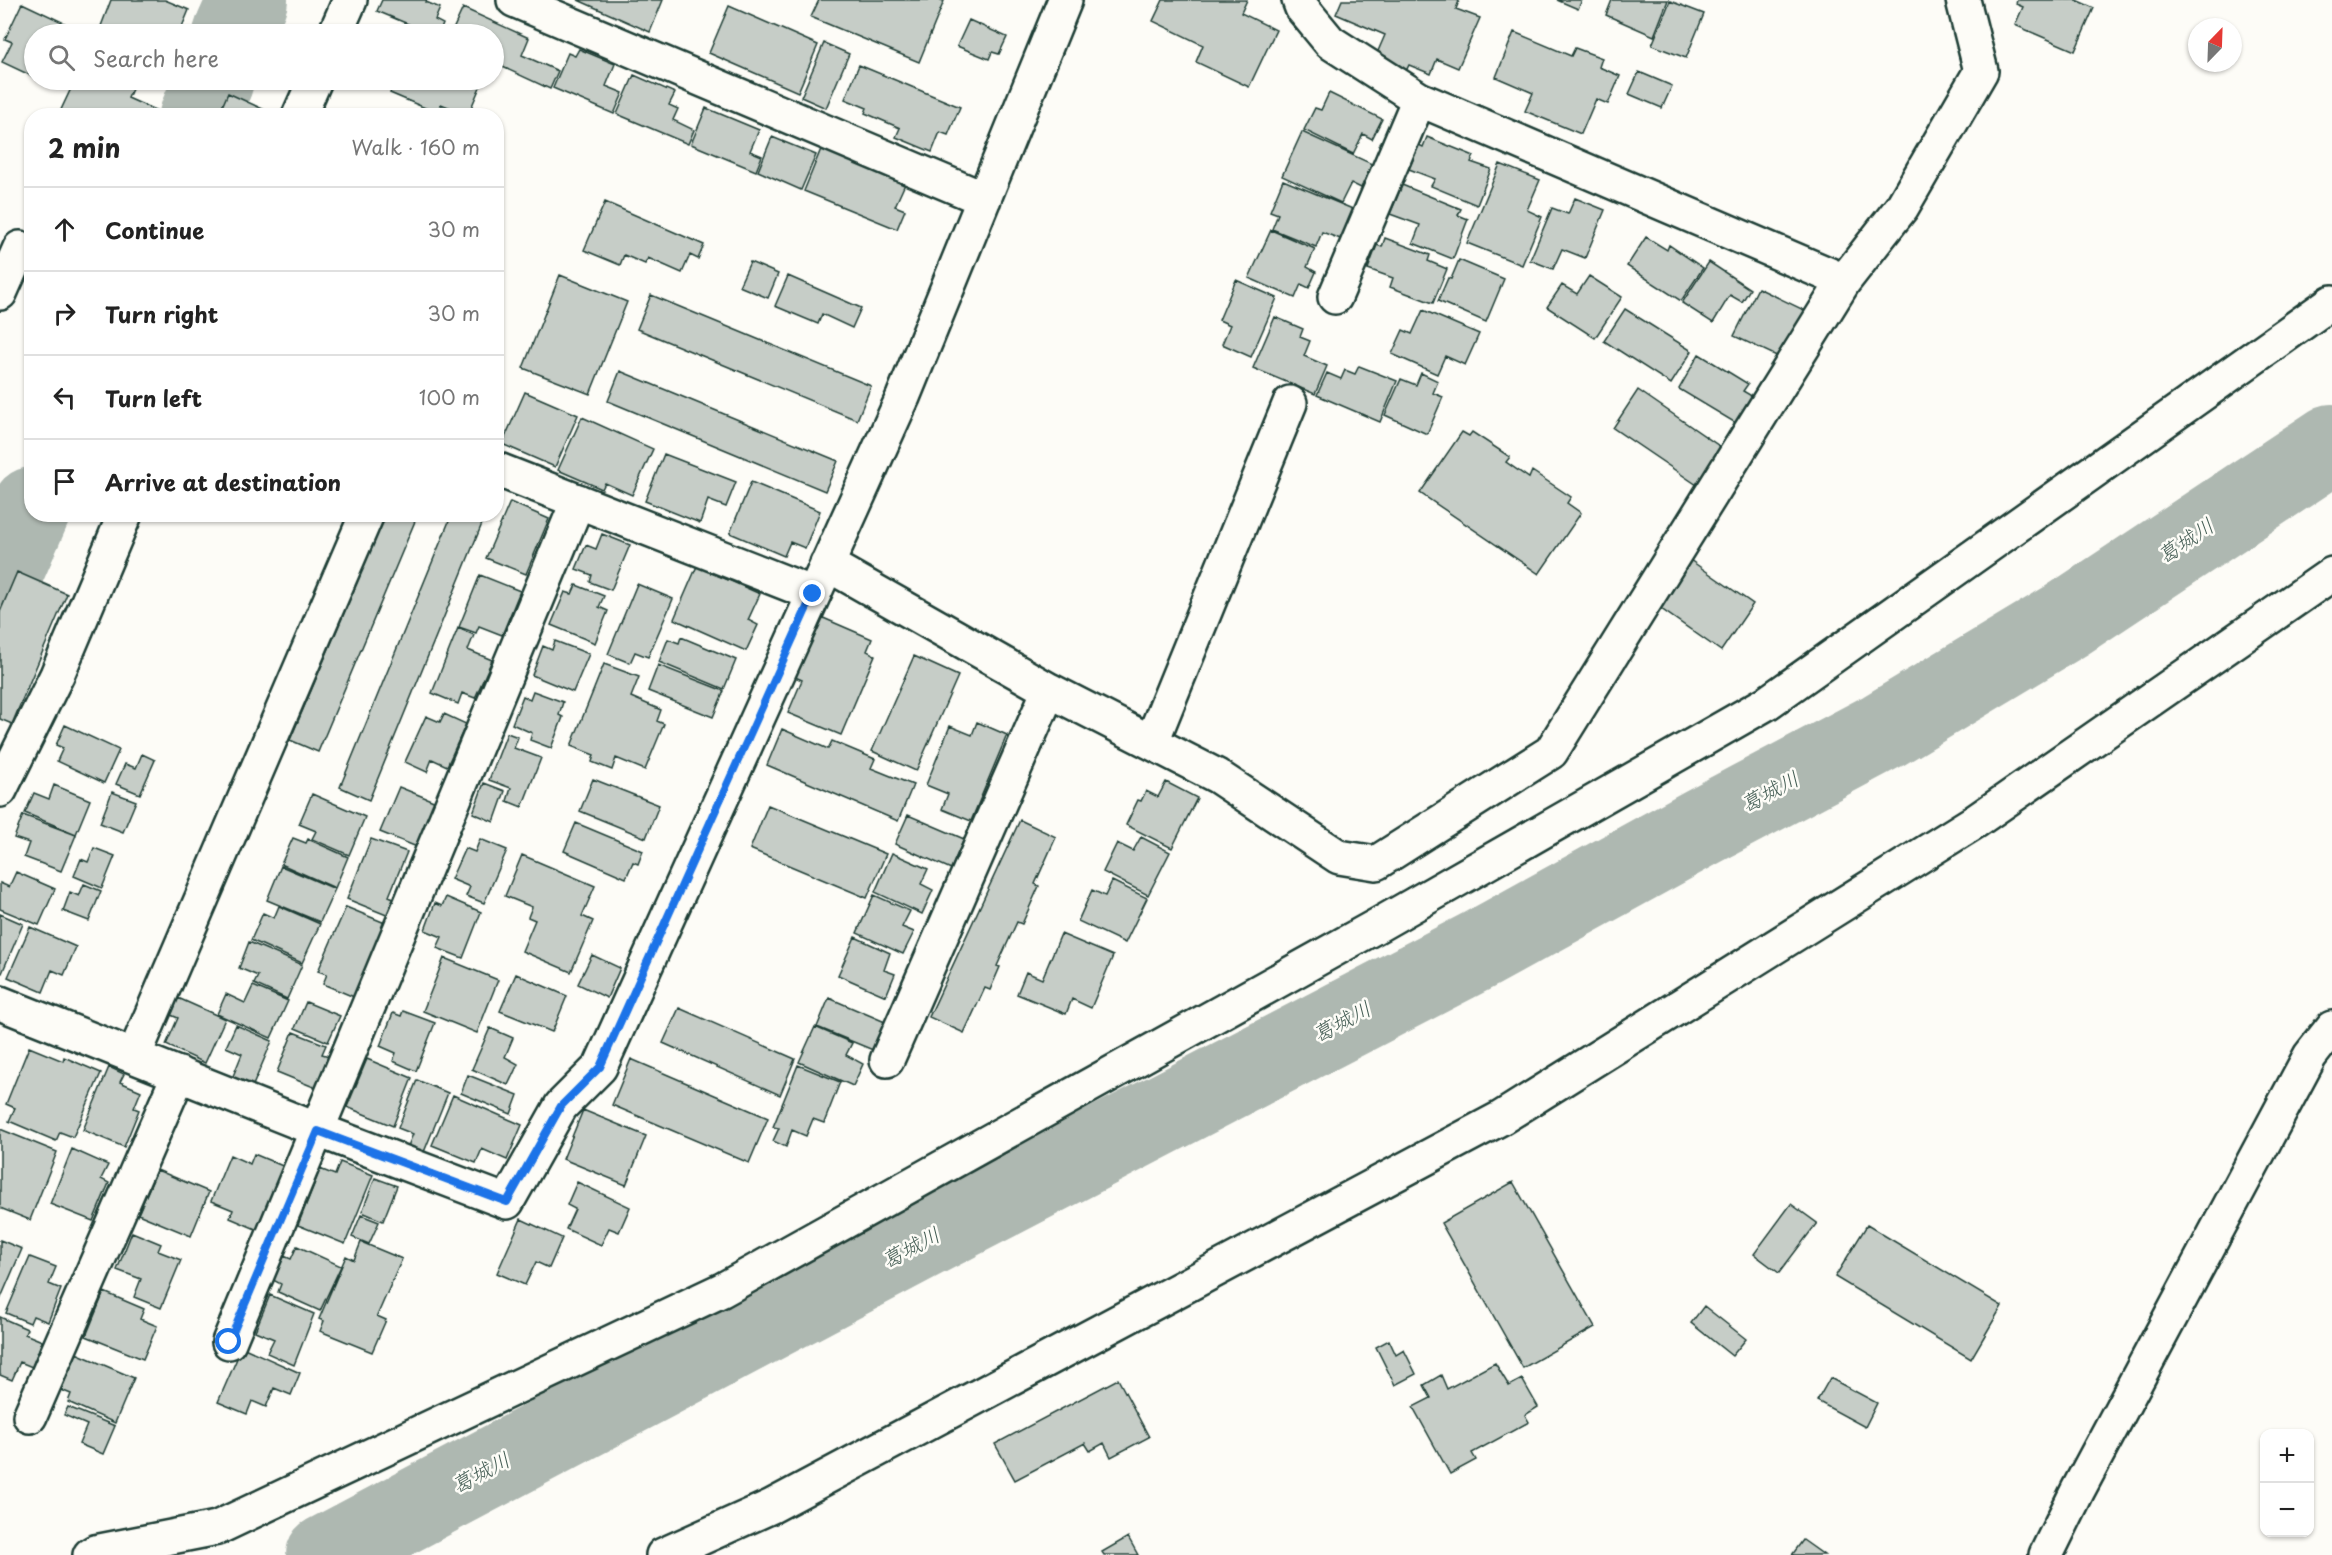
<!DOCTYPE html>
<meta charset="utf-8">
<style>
:root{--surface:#fff;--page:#f6f6f6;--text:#222;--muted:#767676;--line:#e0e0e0}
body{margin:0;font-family:"Playpen Sans","Klee One",sans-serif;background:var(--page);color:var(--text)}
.controls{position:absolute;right:18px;bottom:18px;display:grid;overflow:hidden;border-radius:12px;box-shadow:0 2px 4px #0004}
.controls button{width:54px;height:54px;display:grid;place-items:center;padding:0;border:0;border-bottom:2px solid var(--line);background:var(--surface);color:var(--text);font:30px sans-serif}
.compass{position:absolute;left:2188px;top:18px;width:54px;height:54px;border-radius:50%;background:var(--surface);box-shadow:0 2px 4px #0004;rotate:23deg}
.stop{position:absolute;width:18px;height:18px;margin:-14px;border:4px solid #1a73e8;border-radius:50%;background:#fff}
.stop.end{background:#1a73e8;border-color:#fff;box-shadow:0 2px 6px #0008}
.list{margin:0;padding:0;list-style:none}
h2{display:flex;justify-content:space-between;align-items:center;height:78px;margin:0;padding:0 24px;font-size:26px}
h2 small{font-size:20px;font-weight:400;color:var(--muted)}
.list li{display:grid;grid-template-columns:39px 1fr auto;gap:18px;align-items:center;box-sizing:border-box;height:84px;padding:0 24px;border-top:2px solid var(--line)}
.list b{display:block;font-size:22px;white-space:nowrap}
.list em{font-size:20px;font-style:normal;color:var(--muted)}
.icon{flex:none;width:33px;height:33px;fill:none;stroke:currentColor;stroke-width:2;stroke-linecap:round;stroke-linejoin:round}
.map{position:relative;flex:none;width:2332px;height:1555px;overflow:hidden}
.search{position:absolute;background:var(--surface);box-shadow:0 2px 4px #0004;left:24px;top:24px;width:480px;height:66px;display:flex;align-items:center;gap:15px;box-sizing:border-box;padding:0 21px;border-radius:33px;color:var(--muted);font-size:22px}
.panel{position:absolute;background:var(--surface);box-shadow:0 2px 4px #0004;left:24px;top:108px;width:480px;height:414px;border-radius:24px}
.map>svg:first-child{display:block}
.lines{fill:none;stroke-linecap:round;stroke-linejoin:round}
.river{stroke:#aeb8b1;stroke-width:80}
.building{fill:#c6cdc7;stroke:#1f3d34;stroke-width:1.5}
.minor-casing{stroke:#1f3d34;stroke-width:38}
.minor{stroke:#fdfcf7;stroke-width:33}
.route{stroke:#1a73e8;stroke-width:8}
.labels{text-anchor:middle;stroke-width:5;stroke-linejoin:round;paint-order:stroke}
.water-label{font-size:21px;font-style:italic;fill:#435c53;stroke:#fdfcf7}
</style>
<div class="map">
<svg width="2332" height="1555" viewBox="0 0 2332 1555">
<rect width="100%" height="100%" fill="#fdfcf7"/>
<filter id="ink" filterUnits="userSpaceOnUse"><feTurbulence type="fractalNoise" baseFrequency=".0167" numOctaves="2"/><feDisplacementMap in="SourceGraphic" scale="12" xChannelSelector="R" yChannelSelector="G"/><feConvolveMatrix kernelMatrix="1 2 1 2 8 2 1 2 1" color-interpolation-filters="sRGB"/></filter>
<g filter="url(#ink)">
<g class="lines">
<path class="river" d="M 233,34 L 248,0
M 199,116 L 214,80
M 0,580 L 32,507
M 326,1555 L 923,1239 L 1479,950 L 1702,827 L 1883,731 L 2067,620 L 2332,444"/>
</g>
<path class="building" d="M 111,0 L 165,0 L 189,10 L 179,34 L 121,34 L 101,26 Z
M 382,0 L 427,0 L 426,2 L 440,8 L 435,20 L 443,24 L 439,34 L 432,34 L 377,11 Z
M 578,0 L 663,0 L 650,32 Z
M 819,0 L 941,0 L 944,1 L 919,62 L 811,17 Z
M 1163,0 L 1247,0 L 1241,13 L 1276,30 L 1249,87 L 1196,62 L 1203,45 L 1153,21 Z
M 1342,0 L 1457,0 L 1459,1 L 1456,9 L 1480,18 L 1458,68 L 1437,59 L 1431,74 L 1409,65 L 1406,71 L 1375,58 L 1385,35 L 1336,14 Z
M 1557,0 L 1582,0 L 1578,9 Z
M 1612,0 L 1668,0 L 1654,36 L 1606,15 Z
M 2017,0 L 2076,0 L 2094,8 L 2075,51 L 2015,25 L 2023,7 L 2016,4 Z
M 1670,1 L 1704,14 L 1686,58 L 1652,45 Z
M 22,3 L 75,28 L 72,34 L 34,34 L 34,77 L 2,62 L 12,42 L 5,39 Z
M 729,6 L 818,45 L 798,92 L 709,53 Z
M 463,8 L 529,38 L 522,55 L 558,71 L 550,89 L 494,63 L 494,34 L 451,34 Z
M 969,20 L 1007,37 L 999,54 L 992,52 L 989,59 L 957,46 Z
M 1514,32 L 1571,56 L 1575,48 L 1602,58 L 1599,67 L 1620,76 L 1608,104 L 1596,99 L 1581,134 L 1525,111 L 1533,93 L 1496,77 Z
M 824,43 L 849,54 L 826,108 L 801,97 Z
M 579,49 L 615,64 L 606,86 L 623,93 L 614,114 L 553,88 L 568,53 L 575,56 Z
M 859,65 L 960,107 L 948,135 L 940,132 L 932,152 L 896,137 L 900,128 L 865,113 L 867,108 L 845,99 Z
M 1639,72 L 1672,86 L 1662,108 L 1629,94 Z
M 634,75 L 675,93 L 669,105 L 678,109 L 673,120 L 694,130 L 688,144 L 617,114 Z
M 75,80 L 136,80 L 128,98 L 157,111 L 155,116 L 62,116 L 59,114 Z
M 396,80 L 483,80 L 468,115 L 441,104 L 437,113 L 390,93 Z
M 228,93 L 278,116 L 218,116 Z
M 1329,93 L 1382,119 L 1372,139 L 1363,134 L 1353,154 L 1304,130 L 1315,108 L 1321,110 Z
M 706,108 L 759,130 L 750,151 L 762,156 L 756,171 L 691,144 Z
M 1302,132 L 1372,164 L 1361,188 L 1351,183 L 1341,203 L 1282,176 Z
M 772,137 L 816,155 L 801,190 L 758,171 Z
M 1427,137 L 1474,156 L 1471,162 L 1491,169 L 1477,205 L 1431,186 L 1435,179 L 1409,169 L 1419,145 L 1423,147 Z
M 821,149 L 905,184 L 895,206 L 905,210 L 897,229 L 804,191 Z
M 1500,164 L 1540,180 L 1527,210 L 1542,217 L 1522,265 L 1467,243 Z
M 1283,180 L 1355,210 L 1343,240 L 1322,232 L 1316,247 L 1272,229 L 1278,214 L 1270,211 Z
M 1402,185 L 1461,209 L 1458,215 L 1468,219 L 1453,259 L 1413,243 L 1420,225 L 1390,214 Z
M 1575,198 L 1605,210 L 1585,258 L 1562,249 L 1553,269 L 1530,260 L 1552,208 L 1568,214 Z
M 605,202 L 704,245 L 698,259 L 690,255 L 682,273 L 648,258 L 645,264 L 624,255 L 620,265 L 584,250 Z
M 1271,230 L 1315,249 L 1307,267 L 1316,272 L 1309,288 L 1301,284 L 1295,298 L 1249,278 Z
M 1646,237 L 1667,250 L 1669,245 L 1703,268 L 1681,301 L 1627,266 Z
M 1385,238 L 1430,255 L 1428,261 L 1447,269 L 1433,303 L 1390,287 L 1393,278 L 1368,269 L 1377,245 L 1382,247 Z
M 1459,260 L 1504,279 L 1486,322 L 1438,301 L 1448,278 L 1451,279 Z
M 750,262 L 778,274 L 768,298 L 739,286 Z
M 1709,262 L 1750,289 L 1742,302 L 1730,295 L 1713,323 L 1682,303 Z
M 560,275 L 627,302 L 590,394 L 523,368 Z
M 788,276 L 861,308 L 852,328 L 822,314 L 818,324 L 775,306 Z
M 1589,276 L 1622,297 L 1595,338 L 1547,307 L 1562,285 L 1577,294 Z
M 1236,280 L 1277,298 L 1251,357 L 1222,344 L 1230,325 L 1219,320 Z
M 1758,288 L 1806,311 L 1783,359 L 1734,336 Z
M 651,295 L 871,386 L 857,420 L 637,329 Z
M 1625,309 L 1692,351 L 1671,384 L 1604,341 Z
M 1423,310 L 1479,334 L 1465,365 L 1445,356 L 1437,374 L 1392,354 L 1403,330 L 1412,334 Z
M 1275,317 L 1303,329 L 1300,337 L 1310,341 L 1304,356 L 1327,366 L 1315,394 L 1253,368 Z
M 1699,354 L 1748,384 L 1743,391 L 1755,398 L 1739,425 L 1679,389 Z
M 1359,366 L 1397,381 L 1380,422 L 1317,395 L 1327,373 L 1341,379 L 1345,370 L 1355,374 Z
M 620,371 L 838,461 L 825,491 L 608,401 Z
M 1421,373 L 1438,381 L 1433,393 L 1443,397 L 1427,434 L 1385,415 L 1401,379 L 1416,385 Z
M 1638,390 L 1722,448 L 1697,485 L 1613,428 Z
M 525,392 L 578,415 L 555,467 L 502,444 Z
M 582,417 L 653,449 L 632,495 L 605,483 L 602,489 L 558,470 Z
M 1462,432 L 1469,436 L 1472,432 L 1510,457 L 1506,462 L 1529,478 L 1532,471 L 1571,497 L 1567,503 L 1581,513 L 1539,574 L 1420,493 Z
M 664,454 L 736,482 L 726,507 L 708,500 L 700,523 L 645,501 Z
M 751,482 L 820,511 L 805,548 L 790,542 L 784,556 L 730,533 Z
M 510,502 L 549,519 L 526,574 L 486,558 Z
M 386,514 L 418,514 L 318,752 L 290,740 Z
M 452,514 L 486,514 L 369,800 L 340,787 Z
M 602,534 L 630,545 L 611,590 L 590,582 L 592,575 L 576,569 L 586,545 L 596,549 Z
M 1690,560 L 1753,604 L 1721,651 L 1657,606 Z
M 697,566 L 760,594 L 748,620 L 758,625 L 746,651 L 674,619 Z
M 17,572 L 67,594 L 12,724 L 0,719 L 0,612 Z
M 480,575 L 520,591 L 502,635 L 479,626 L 476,633 L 459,627 Z
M 637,584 L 673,599 L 648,657 L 635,652 L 630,663 L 608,654 Z
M 576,585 L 604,596 L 599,607 L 608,611 L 595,643 L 551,625 L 565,592 L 572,594 Z
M 821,617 L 872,639 L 867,651 L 875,655 L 841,735 L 788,713 L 802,680 L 795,677 Z
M 458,628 L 474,635 L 468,650 L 492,660 L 475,698 L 462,693 L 458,704 L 432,693 Z
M 681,637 L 736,660 L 724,689 L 659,662 L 668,639 L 679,643 Z
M 555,641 L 589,654 L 573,692 L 532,675 L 543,646 L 552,650 Z
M 914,656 L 958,676 L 916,771 L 872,751 Z
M 604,664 L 639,677 L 631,697 L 661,710 L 657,721 L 664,724 L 645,770 L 616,758 L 612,770 L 592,762 L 594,755 L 571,746 Z
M 658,665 L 724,691 L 713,717 L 648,691 Z
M 533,691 L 563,702 L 559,715 L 563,717 L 551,748 L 530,740 L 532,733 L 512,724 L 523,696 L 530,699 Z
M 444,714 L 466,724 L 447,766 L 432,759 L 427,772 L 405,762 L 426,716 L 440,722 Z
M 977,722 L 1007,735 L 971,821 L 942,809 L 948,794 L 926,785 L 950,726 L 972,735 Z
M 65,725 L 119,750 L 104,783 L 57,761 L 63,748 L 56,745 Z
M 782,729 L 828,749 L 832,741 L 875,759 L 871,768 L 913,785 L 898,821 L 767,765 Z
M 507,733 L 518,737 L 514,748 L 541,758 L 522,807 L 507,801 L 511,788 L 489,780 Z
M 142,754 L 155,760 L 140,794 L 116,784 L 125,764 L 136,768 Z
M 593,779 L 659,805 L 646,838 L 580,811 Z
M 1166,782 L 1197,798 L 1172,848 L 1126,825 L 1138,800 L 1141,801 L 1146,791 L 1158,797 Z
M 484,783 L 505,791 L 494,822 L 473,813 Z
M 54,785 L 90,800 L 76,834 L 25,813 L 34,793 L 49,799 Z
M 399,787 L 436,802 L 417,847 L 380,832 Z
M 112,792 L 136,801 L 123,832 L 100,823 Z
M 312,794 L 365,817 L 349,855 L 312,839 L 316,831 L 299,824 Z
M 768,805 L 886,854 L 867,898 L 750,849 Z
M 23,815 L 76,835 L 61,871 L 24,857 L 29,843 L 14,838 Z
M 908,815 L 964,839 L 951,869 L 895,844 Z
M 1020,820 L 1056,837 L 1035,884 L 1039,886 L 1022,924 L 1017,922 L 997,966 L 1000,967 L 990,990 L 985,988 L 964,1033 L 929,1017 Z
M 576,823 L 643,851 L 638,864 L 633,862 L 626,878 L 564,851 Z
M 1141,837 L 1170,852 L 1148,895 L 1103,872 L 1117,843 L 1133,851 Z
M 293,838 L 306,843 L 308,839 L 348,857 L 335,888 L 281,864 Z
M 371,839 L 407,852 L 389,896 L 396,899 L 389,916 L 347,899 Z
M 480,839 L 507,850 L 484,903 L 466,896 L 470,887 L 451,879 L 465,848 L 475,852 Z
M 94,848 L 115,856 L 102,888 L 74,876 L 81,859 L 88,862 Z
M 892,853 L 928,869 L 921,884 L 933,890 L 922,914 L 875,892 Z
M 522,855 L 595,886 L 582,916 L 593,921 L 571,972 L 522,951 L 535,920 L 528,917 L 532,907 L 505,896 Z
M 281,866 L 335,889 L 320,922 L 267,900 Z
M 16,872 L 55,889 L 39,925 L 0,909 L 0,883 L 9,887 Z
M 1112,881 L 1147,898 L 1125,943 L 1078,921 L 1092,890 L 1105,896 Z
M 84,884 L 101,891 L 89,921 L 63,911 L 70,892 L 79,896 Z
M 874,895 L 910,911 L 902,927 L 914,932 L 903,954 L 857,933 Z
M 446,897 L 481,912 L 463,958 L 437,948 L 442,937 L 425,930 L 435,903 L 442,906 Z
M 279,906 L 320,924 L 302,963 L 251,940 L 263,913 L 274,918 Z
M 346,907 L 385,923 L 354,997 L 323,984 L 327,974 L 318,971 Z
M 0,914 L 23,924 L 2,973 L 0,973 Z
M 30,927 L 76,947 L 64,975 L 52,970 L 43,992 L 8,977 Z
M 1061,934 L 1113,956 L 1091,1008 L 1072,999 L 1066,1014 L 1017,994 L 1026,972 L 1042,979 Z
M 855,937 L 890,953 L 884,970 L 895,974 L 886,996 L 838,975 Z
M 249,942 L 302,965 L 287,999 L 254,984 L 258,976 L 239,968 Z
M 592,955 L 620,968 L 607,998 L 578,984 Z
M 444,958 L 498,980 L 477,1033 L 423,1011 Z
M 516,974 L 567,996 L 552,1032 L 500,1011 Z
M 253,986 L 288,1001 L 271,1038 L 217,1014 L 226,994 L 245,1003 Z
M 178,998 L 225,1019 L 205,1063 L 166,1045 L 178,1018 L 171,1015 Z
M 829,998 L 885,1022 L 873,1050 L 817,1027 Z
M 306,1002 L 340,1016 L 328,1042 L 295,1028 Z
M 679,1008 L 795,1059 L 780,1095 L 663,1043 Z
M 403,1011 L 435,1023 L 416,1071 L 393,1061 L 396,1053 L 380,1046 L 393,1013 L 401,1016 Z
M 236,1025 L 272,1041 L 251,1090 L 231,1081 L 242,1054 L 226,1047 Z
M 815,1027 L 852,1043 L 846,1055 L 863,1064 L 853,1086 L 799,1062 Z
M 490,1028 L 513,1038 L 505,1057 L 518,1064 L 508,1085 L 472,1069 Z
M 293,1032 L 326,1045 L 322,1054 L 329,1056 L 316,1088 L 277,1072 Z
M 29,1047 L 63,1061 L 64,1057 L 101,1073 L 73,1137 L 60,1132 L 56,1141 L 9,1121 L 15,1108 L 6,1104 Z
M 367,1059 L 412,1078 L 393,1126 L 347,1107 Z
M 631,1059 L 768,1118 L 749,1163 L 612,1105 Z
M 798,1065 L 840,1082 L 824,1123 L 813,1119 L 806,1136 L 792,1130 L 786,1147 L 773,1141 L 779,1128 L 773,1127 Z
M 109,1067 L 124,1074 L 120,1082 L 141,1091 L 134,1108 L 139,1110 L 124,1147 L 83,1130 Z
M 468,1075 L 518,1095 L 511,1114 L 461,1093 Z
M 417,1080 L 448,1093 L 424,1152 L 408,1146 L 413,1134 L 398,1128 Z
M 453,1095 L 522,1125 L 507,1160 L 482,1149 L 476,1163 L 432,1145 Z
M 583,1110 L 646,1136 L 626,1185 L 563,1159 Z
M 0,1129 L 57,1152 L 30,1220 L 0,1208 Z
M 72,1149 L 108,1165 L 101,1179 L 109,1183 L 93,1221 L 50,1204 Z
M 254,1154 L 285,1167 L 258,1230 L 230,1218 L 233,1210 L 211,1201 L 230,1155 L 250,1164 Z
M 340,1162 L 373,1175 L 345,1244 L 298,1225 L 320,1169 L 335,1175 Z
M 157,1170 L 209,1192 L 191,1236 L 138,1214 Z
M 375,1178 L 397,1186 L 383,1221 L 362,1212 Z
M 577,1182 L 630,1207 L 619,1232 L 609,1228 L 601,1245 L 566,1229 L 575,1209 L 567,1205 Z
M 1513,1182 L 1595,1327 L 1523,1368 L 1441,1223 Z
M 1791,1204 L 1817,1223 L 1779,1273 L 1754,1254 Z
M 361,1215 L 379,1222 L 369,1244 L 352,1237 Z
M 521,1219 L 562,1238 L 549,1268 L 536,1262 L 525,1285 L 497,1273 Z
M 1867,1225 L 2002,1306 L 1971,1359 L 1835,1277 Z
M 132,1232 L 161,1244 L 158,1251 L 181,1260 L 161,1308 L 134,1297 L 141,1279 L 117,1270 Z
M 0,1240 L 22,1249 L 0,1300 Z
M 361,1242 L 402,1259 L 377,1316 L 386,1320 L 372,1352 L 320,1331 L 324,1321 L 319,1319 L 346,1256 L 354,1260 Z
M 297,1246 L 341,1266 L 320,1311 L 278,1292 L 281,1284 L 273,1280 L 284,1256 L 291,1259 Z
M 30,1257 L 56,1267 L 49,1284 L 61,1289 L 48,1322 L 33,1316 L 30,1323 L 6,1313 Z
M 104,1292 L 144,1309 L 140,1319 L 157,1326 L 143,1359 L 86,1336 Z
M 270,1295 L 314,1314 L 294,1365 L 267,1353 L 274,1339 L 255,1331 Z
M 1704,1306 L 1746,1339 L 1732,1356 L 1691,1323 Z
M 0,1317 L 27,1329 L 25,1334 L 42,1341 L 32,1367 L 20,1362 L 12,1380 L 0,1375 Z
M 1389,1340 L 1396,1355 L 1404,1350 L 1416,1374 L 1395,1385 L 1376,1347 Z
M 242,1347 L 300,1373 L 291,1395 L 274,1388 L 266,1407 L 252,1401 L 247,1414 L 218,1402 Z
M 76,1353 L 134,1378 L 115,1423 L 68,1402 L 71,1394 L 61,1390 Z
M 1495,1363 L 1509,1386 L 1522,1379 L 1538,1407 L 1525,1415 L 1529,1422 L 1472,1453 L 1476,1460 L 1450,1474 L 1413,1407 L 1431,1398 L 1424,1385 L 1441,1375 L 1447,1389 Z
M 1830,1378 L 1877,1403 L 1865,1427 L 1817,1401 Z
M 1118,1379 L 1149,1437 L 1111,1457 L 1104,1443 L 1090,1451 L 1085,1443 L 1015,1480 L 995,1444 Z
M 68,1407 L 115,1426 L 103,1454 L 79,1444 L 87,1425 L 64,1415 Z
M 1128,1537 L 1138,1555 L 1104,1555 L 1102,1552 Z
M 1803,1540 L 1824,1555 L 1792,1555 Z"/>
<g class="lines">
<g class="minor-casing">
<path id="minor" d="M 514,0 L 984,199
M 1299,0 L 1302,8 L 1330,42 L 1419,99 L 1844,281
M 335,34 L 350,0
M 299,116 L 315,80
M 0,293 L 20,248
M 1335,297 L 1419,99
M 496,469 L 814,594
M 827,564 L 1049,690 L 1217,776 L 1339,857 L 1376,863 L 1551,752 L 1844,281 L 1902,207 L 1981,71 L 1963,0
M 1152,741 L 1290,403
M 0,790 L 57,675 L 125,514
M 0,1003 L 318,1130 L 507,1202 L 561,1106 L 600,1067 L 903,397 L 1065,0
M 134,1056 L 367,514
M 887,1060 L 1049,690
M 229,1342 L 578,501
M 30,1416 L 179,1074
M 90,1555 L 95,1552 L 217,1528 L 722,1290 L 1380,924 L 1767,703 L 2332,302
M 663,1555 L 772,1506 L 1501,1118 L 1976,821 L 2332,574
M 2046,1555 L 2078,1490 L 2310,1056 L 2332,1028"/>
</g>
<use href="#minor" class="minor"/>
</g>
</g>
<g class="lines" filter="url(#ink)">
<path class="route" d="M 229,1342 L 318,1131 L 507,1202 L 561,1106 L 600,1067 L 813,594"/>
</g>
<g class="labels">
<g class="water-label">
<text transform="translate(2186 541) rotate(-34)" y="7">葛城川</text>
<text transform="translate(1770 792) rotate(-28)" y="7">葛城川</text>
<text transform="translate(1342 1022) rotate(-28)" y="7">葛城川</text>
<text transform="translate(911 1248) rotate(-28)" y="7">葛城川</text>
<text transform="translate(481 1473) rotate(-28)" y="7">葛城川</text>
</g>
</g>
</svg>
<div class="controls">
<button>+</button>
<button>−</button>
</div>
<svg class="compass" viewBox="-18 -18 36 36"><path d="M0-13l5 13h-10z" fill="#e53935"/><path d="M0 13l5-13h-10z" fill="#767676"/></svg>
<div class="stop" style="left:229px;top:1342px"></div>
<div class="stop end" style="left:813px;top:594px"></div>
<div class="search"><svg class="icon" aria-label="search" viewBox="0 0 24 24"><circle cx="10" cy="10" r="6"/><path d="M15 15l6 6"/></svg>Search here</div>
<section class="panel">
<h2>2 min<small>Walk · 160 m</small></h2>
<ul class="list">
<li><svg class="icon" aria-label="ahead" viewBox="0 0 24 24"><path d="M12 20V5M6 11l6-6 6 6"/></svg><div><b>Continue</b></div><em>30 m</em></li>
<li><svg class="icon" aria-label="right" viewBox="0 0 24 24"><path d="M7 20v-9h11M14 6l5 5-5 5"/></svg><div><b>Turn right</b></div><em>30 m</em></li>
<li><svg class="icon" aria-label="left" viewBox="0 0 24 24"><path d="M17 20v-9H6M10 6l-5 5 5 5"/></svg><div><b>Turn left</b></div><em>100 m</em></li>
<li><svg class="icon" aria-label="arrive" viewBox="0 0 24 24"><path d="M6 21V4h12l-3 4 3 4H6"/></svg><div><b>Arrive at destination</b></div></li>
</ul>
</section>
</div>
